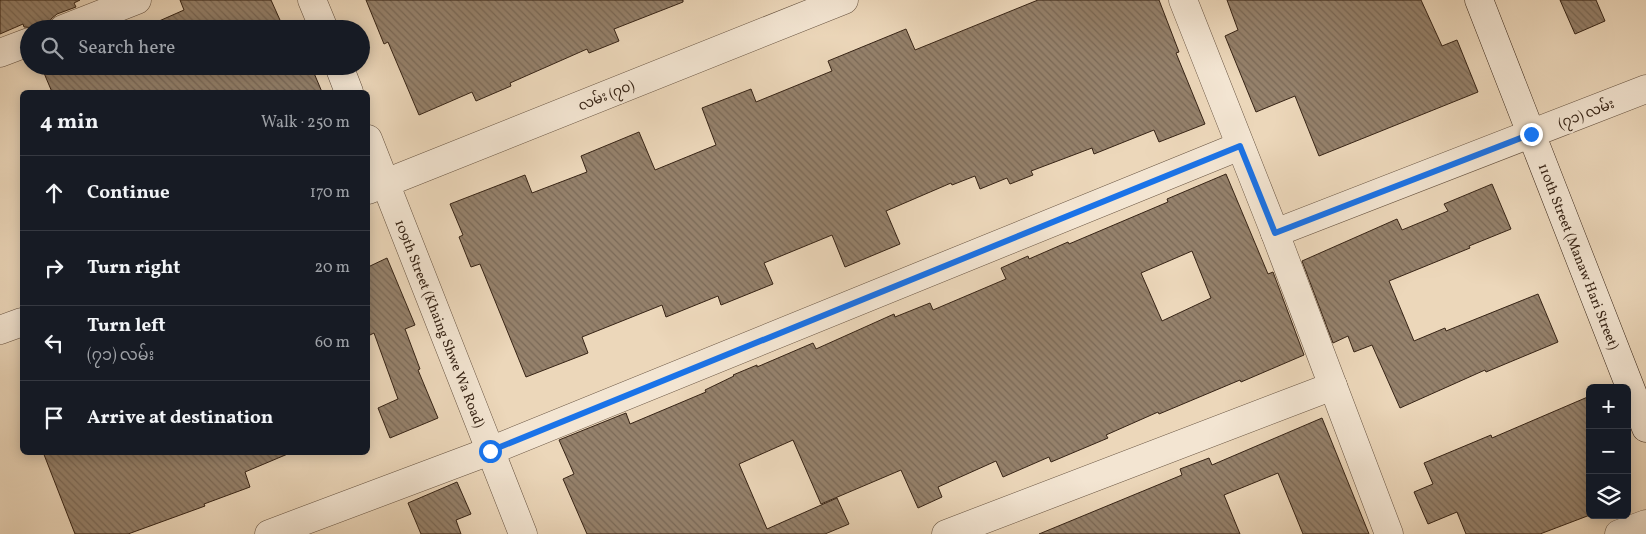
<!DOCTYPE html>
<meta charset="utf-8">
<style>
:root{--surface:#171b24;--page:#242831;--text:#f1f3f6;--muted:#9ea1a6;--line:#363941}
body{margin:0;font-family:Vollkorn,"Noto Sans Myanmar",serif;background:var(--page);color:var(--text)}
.controls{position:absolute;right:15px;bottom:15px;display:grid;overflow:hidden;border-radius:8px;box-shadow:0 2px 12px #0003}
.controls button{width:45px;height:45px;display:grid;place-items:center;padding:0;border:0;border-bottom:1px solid var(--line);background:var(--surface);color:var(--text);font:25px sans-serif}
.stop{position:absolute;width:15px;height:15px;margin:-11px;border:4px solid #1a73e8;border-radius:50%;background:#fff}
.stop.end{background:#1a73e8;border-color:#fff;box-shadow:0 1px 5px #0008}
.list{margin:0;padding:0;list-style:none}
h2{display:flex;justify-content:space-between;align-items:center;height:65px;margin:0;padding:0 20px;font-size:21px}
h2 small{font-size:16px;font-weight:400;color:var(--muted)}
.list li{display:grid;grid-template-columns:32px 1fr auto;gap:15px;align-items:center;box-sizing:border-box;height:75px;padding:0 20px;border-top:1px solid var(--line)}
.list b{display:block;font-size:19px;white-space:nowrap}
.list p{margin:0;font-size:16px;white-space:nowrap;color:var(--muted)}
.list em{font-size:16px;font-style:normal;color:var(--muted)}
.icon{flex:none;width:28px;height:28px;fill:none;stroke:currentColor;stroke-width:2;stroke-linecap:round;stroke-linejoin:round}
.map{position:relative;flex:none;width:1646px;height:534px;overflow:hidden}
.search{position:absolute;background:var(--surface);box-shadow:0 2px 12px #0003;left:20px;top:20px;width:350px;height:55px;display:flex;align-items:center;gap:12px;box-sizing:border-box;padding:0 18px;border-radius:28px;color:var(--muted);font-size:19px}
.panel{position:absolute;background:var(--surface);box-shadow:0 2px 12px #0003;left:20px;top:90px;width:350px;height:365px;border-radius:8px}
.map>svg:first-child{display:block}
.building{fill:url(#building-back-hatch);stroke:#362315;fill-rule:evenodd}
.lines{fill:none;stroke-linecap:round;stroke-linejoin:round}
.minor-casing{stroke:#64503e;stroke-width:29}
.secondary-casing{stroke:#362315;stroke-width:29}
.minor{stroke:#f3e5d2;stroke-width:28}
.secondary{stroke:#f3e5d2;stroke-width:28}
.route{stroke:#1a73e8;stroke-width:6}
.labels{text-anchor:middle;stroke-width:4.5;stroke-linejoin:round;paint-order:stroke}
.street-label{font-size:14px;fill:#362315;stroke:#f3e5d2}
</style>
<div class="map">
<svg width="1646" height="534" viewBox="0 0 1646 534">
<defs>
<pattern id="building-back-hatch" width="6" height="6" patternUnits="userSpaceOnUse" patternTransform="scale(1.25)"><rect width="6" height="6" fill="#95816b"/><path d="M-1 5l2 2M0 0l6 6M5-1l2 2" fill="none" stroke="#7a6957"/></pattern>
</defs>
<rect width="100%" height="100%" fill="#ecd7ba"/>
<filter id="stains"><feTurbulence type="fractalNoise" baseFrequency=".004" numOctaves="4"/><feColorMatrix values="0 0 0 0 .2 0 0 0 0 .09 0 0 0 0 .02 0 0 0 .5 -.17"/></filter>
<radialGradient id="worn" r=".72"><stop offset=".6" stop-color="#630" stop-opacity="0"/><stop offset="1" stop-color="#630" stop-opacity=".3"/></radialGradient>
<path class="building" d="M 0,0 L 80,0 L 74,3 L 76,7 L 57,14 L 51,19 L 48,29 L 24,27 L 23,24 L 0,34 Z
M 180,0 L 271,0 L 284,29 L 141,29 L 184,10 Z
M 366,0 L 683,0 L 683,2 L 614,29 L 619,41 L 589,53 L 587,49 L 510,83 L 511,86 L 476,101 L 472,92 L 419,115 L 388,42 L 384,44 Z
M 1038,0 L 1159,0 L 1179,52 L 1176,53 L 1205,124 L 1159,142 L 1154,130 L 1094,154 L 1092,148 L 1031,171 L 1033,175 L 1010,184 L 1007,178 L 980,189 L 975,176 L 952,185 L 951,183 L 886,211 L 900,244 L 845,267 L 832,235 L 764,263 L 773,284 L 721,305 L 718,296 L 666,317 L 662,305 L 582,337 L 588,353 L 526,377 L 480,264 L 471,267 L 459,237 L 463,235 L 450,204 L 525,175 L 532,193 L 587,172 L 581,156 L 639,132 L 655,170 L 716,145 L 702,108 L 751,89 L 756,102 L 832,71 L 828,61 L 906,29 L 915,50 Z
M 1227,0 L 1421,0 L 1442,46 L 1457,40 L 1478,92 L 1319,156 L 1295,96 L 1256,112 L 1225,36 L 1238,30 Z
M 1560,0 L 1596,0 L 1605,21 L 1575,34 Z
M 41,66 L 311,66 L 322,92 L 52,92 Z
M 1226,174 L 1268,274 L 1273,272 L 1304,355 L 1241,382 L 1240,380 L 1159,414 L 1158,412 L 1106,435 L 1108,438 L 1051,462 L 1049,457 L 1003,477 L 996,461 L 938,487 L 942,497 L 918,508 L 901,470 L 821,504 L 793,440 L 739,464 L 767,529 L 837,498 L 849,524 L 825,534 L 587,534 L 563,479 L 574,474 L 559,440 L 626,413 L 630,424 L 706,392 L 705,390 L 734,376 L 733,375 L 757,365 L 757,367 L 813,343 L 816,349 L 894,314 L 895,317 L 930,303 L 933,310 L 1006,279 L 1001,268 L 1028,256 L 1029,259 L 1068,242 L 1069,244 L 1168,202 L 1167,199 ZM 1192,251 L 1211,298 L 1162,321 L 1141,273 Z
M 1492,184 L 1511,229 L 1469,246 L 1470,248 L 1389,281 L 1414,341 L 1445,328 L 1446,331 L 1538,294 L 1558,342 L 1486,372 L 1485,370 L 1400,408 L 1372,345 L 1354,352 L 1348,336 L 1333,343 L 1302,261 L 1397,219 L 1402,230 L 1448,211 L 1444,204 Z
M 387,258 L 415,325 L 405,329 L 420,369 L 418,370 L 438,418 L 390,438 L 378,408 L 398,399 L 374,333 L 368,336 L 368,267 Z
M 1590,396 L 1590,515 L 1540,534 L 1466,534 L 1457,512 L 1428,524 L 1414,492 L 1433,484 L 1424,463 L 1491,435 L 1492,438 Z
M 1322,418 L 1369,534 L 1303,534 L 1278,473 L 1224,495 L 1240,534 L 1039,534 L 1182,475 L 1180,469 L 1209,458 L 1212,465 Z
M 43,452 L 290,452 L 290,453 L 245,472 L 250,487 L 204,504 L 205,506 L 128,534 L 75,534 Z
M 457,482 L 471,514 L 456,520 L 461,534 L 421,534 L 408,503 Z"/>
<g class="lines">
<g class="minor-casing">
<g id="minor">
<path d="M 312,0 L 324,29"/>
<path d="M 1183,0 L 1275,233 L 1389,534"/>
<path d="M 63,29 L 137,0"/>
<path d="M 0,53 L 29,42"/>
<path d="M 339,66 L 349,92"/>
<path id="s1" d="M 368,139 L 523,534"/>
<path d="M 368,190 L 844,0"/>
<path d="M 1275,233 L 1646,89"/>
<path d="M 0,330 L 22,322"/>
<path d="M 269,534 L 490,451 L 1240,146"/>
<path d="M 946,534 L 1333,386"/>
<path d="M 1619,534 L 1646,524"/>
</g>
</g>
<g class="secondary-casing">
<g id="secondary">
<path id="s2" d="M 1479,0 L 1646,428"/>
</g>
</g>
<use href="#minor" class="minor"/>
<use href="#secondary" class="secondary"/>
</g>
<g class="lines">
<path class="route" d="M 490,451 L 1240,146 L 1275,233 L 1531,134"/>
</g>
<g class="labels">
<g class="street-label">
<text transform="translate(606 95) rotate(-22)" y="5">လမ်း (၇၀)</text>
<text transform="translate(1586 113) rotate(-21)" y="5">(၇၁) လမ်း</text>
<text dy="5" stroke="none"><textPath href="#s2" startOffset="275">110th Street (Manaw Hari Street)</textPath></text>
<text dy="5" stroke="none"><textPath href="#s1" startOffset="198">109th Street (Khaing Shwe Wa Road)</textPath></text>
</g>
</g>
<rect width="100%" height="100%" filter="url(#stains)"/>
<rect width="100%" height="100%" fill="url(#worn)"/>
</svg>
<div class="controls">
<button>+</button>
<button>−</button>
<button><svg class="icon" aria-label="layers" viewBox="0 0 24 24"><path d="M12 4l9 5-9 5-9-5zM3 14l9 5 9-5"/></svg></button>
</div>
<div class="stop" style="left:490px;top:451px"></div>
<div class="stop end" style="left:1531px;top:134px"></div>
<div class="search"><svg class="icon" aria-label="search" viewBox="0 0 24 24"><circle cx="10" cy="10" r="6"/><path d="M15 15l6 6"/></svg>Search here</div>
<section class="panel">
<h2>4 min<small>Walk · 250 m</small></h2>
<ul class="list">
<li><svg class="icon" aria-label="ahead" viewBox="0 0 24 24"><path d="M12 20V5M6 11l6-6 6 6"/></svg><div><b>Continue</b></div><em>170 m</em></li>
<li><svg class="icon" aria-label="right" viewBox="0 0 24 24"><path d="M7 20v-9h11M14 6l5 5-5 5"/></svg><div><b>Turn right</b></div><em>20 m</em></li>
<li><svg class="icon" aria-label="left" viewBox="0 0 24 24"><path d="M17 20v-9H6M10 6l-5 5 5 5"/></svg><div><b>Turn left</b><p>(၇၁) လမ်း</p></div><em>60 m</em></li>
<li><svg class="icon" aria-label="arrive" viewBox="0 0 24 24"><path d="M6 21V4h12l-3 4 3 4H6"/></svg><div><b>Arrive at destination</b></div></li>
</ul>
</section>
</div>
